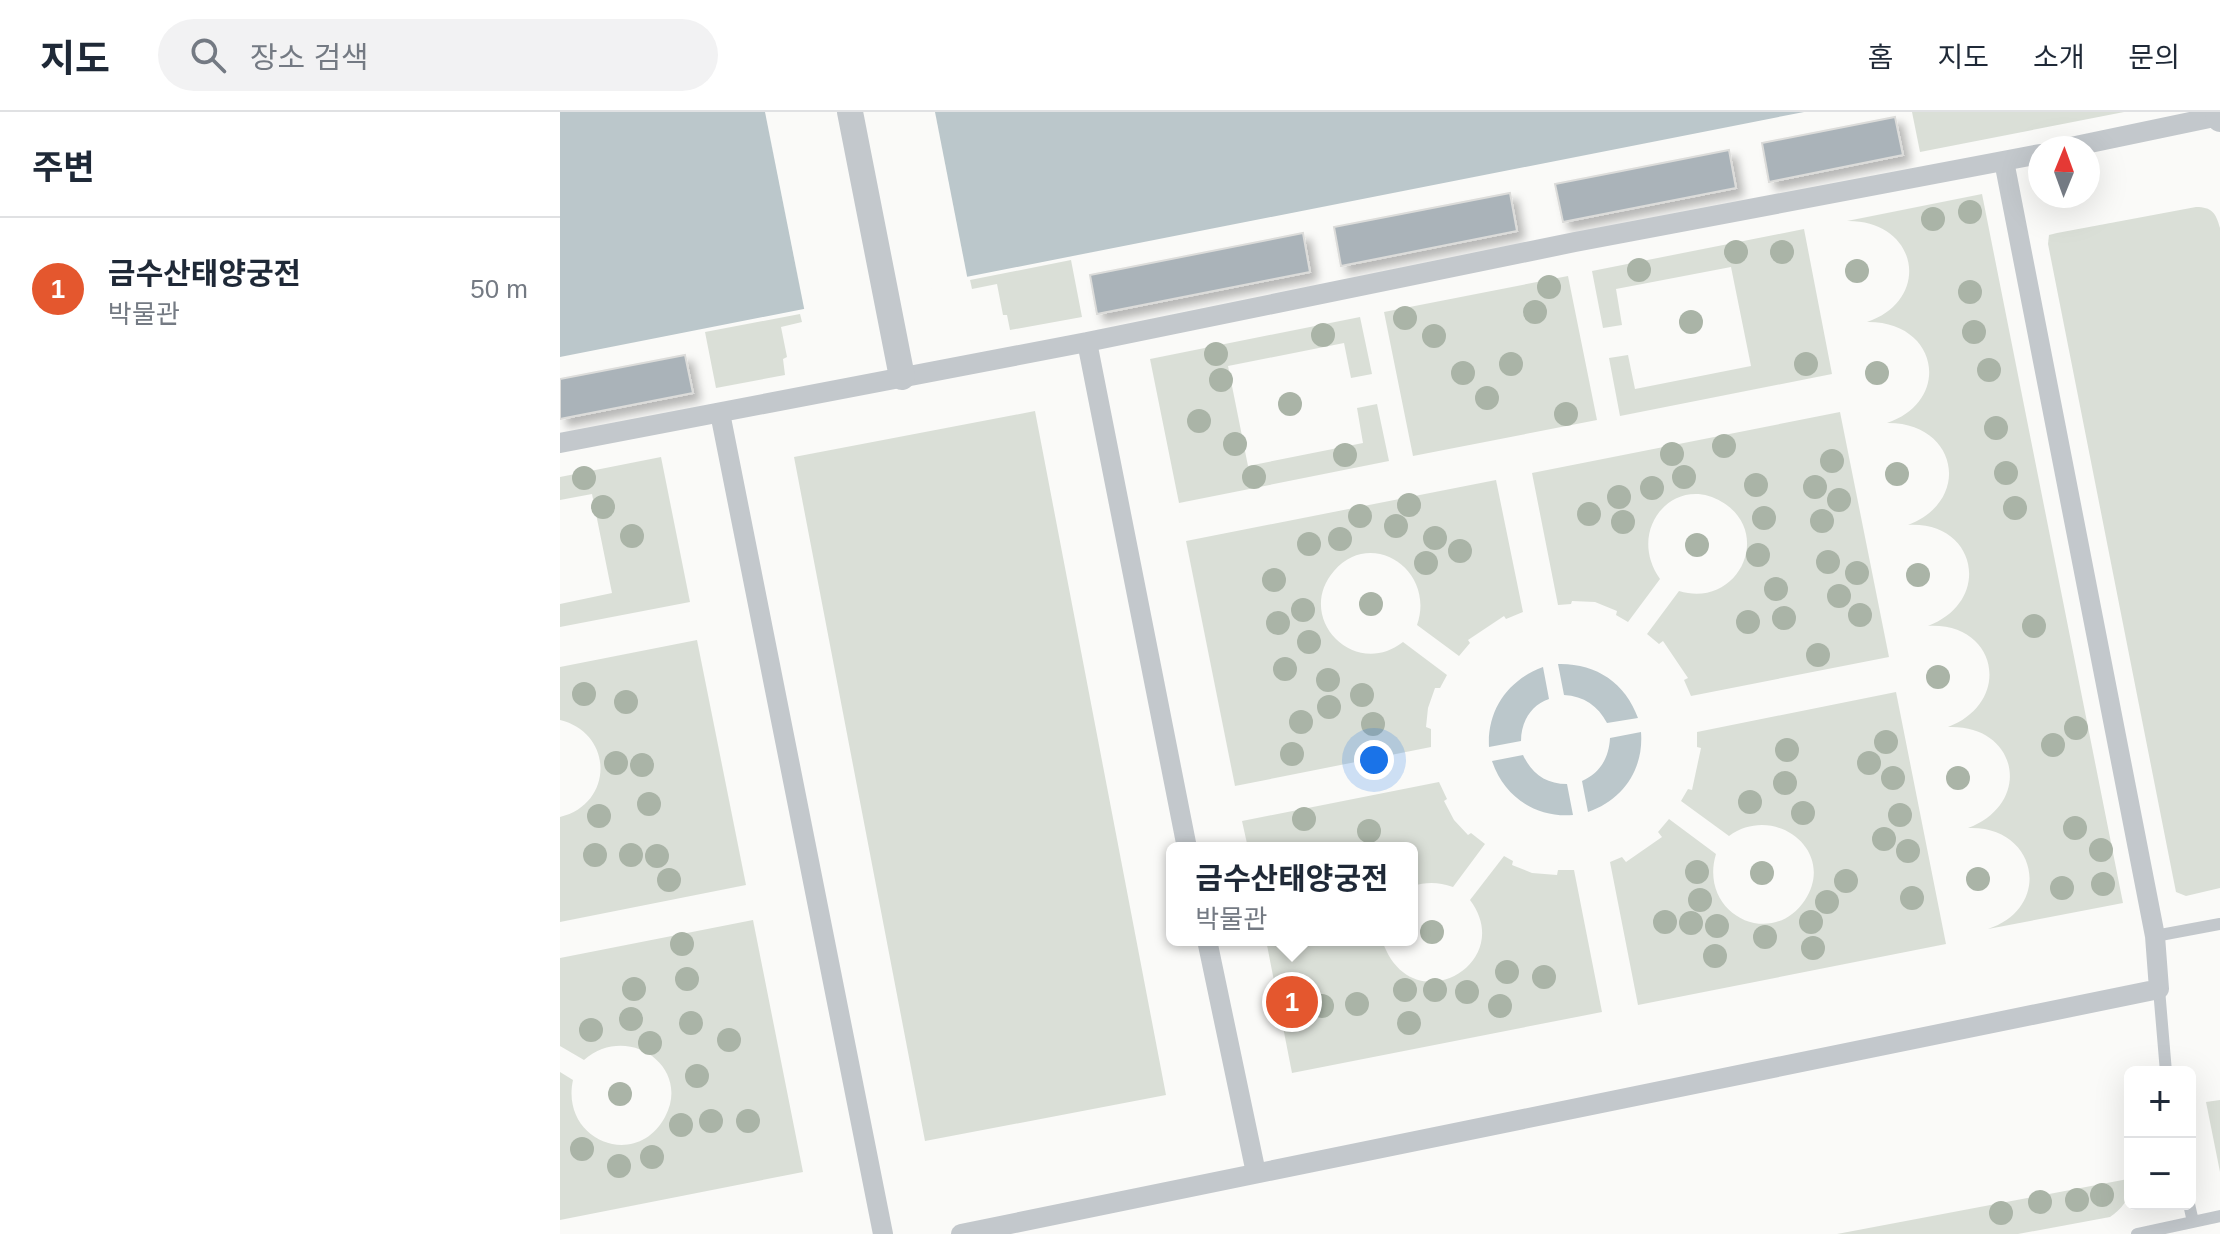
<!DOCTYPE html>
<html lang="ko">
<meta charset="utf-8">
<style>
:root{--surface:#fff;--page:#f2f2f3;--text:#1f2937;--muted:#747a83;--line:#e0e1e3;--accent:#e4572e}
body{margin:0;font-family:Arial,"Noto Sans KR",sans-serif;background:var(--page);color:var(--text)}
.controls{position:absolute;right:24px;bottom:24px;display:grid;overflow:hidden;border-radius:12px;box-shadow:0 8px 32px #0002}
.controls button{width:72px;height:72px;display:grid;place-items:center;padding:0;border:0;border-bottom:2px solid var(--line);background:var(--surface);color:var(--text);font:40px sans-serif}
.compass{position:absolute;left:1468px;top:24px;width:72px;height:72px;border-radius:50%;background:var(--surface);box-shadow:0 8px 32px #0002;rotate:1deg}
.you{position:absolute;left:814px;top:648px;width:28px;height:28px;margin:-20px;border:6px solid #fff;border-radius:50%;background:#1a73e8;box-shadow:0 0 0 12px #1a73e833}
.badge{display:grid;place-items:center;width:52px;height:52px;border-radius:50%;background:var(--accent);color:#fff;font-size:26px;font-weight:700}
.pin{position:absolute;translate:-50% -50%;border:4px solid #fff;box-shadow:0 2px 8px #0006}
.popup{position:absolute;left:606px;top:730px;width:252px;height:104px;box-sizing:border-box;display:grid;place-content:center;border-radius:12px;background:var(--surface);filter:drop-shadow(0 2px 6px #0005);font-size:26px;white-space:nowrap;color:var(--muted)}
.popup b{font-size:30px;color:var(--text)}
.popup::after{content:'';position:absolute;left:50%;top:100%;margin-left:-16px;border:16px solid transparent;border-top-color:var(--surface)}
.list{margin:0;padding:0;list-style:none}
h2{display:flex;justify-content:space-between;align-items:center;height:104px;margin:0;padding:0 32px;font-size:34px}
h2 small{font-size:26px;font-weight:400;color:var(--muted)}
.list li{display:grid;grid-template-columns:52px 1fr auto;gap:24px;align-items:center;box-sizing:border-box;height:144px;padding:0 32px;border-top:2px solid var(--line)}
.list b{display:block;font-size:30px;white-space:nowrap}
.list p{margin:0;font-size:26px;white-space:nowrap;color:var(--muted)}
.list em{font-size:26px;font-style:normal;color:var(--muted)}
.icon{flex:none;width:44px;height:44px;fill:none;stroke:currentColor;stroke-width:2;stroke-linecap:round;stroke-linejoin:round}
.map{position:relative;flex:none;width:1660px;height:1122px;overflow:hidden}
header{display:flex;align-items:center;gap:48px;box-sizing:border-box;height:112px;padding:0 40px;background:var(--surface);border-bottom:2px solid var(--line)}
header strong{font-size:38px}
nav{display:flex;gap:44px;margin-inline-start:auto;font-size:28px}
.search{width:560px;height:72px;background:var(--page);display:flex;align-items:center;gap:20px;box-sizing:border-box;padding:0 28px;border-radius:44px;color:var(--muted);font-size:30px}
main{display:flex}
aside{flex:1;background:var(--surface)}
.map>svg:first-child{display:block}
.green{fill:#dadfd7}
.water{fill:#bbc7cb}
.pier{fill:#fafaf8}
.building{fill:#aab3b9;stroke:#dcdcda;stroke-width:2;filter:url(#shadow)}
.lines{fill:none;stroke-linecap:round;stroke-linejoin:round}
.service{stroke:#c3c8cc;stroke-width:12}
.pedestrian{stroke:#c3c8cc;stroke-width:20}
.minor{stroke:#c3c8cc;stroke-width:26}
.tree{fill:#aab4a7}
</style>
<header>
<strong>지도</strong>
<div class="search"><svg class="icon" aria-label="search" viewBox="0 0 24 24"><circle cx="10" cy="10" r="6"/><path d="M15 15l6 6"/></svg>장소 검색</div>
<nav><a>홈</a><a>지도</a><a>소개</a><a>문의</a></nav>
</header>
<main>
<aside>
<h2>주변<small></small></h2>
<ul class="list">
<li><span class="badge">1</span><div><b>금수산태양궁전</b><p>박물관</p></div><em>50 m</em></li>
</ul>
</aside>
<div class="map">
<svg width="1660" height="1122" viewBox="0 0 1660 1122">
<defs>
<filter id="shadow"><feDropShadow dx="7" dy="7" stdDeviation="4" flood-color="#0004"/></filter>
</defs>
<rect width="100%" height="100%" fill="#fafaf8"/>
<path class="green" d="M 1352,0 L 1564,0 L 1360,40 Z
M 1422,82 L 1563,791 L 1428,817 C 1494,795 1477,713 1408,716 C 1474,691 1458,612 1388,615 C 1453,590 1438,510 1368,514 C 1433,489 1417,409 1348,413 C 1413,388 1397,310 1327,311 C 1393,288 1378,209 1307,210 C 1373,187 1358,108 1287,109 Z
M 1636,95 C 1652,95 1656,101 1660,116 L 1660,776 L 1626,784 L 1616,780 L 1613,765 L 1488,132 L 1489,123 L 1497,121 Z
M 1244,117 L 1272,262 L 1060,304 L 1049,246 L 1068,243 L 1075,277 L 1191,254 L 1171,155 L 1056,177 L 1062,213 L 1043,216 L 1032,159 Z
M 511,148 L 522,205 L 450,218 L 447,203 L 443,203 L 437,172 L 412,177 L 410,168 Z
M 1008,164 L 1037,308 L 853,344 L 824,200 Z
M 240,202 L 242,210 L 221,215 L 227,245 L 223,247 L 225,263 L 156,276 L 145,220 Z
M 800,205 L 812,262 L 791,266 L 784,231 L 668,254 L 688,354 L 803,331 L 797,296 L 817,292 L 829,349 L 619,391 L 590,247 Z
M 475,299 L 606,983 L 365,1029 L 234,345 Z
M 1280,300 L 1329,545 L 1131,584 L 1124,568 L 1128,566 L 1103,529 L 1099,532 L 1087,522 L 1119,479 C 1178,497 1214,421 1162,390 C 1115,361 1065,417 1100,467 L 1068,510 L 1056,503 L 1057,499 L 1035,490 L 1012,489 L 1011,492 L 998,493 L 972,361 Z
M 101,345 L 130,490 L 0,515 L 0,492 L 52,481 L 32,382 L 0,388 L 0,365 Z
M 936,368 L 963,500 L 946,507 L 944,504 L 908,528 L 910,531 L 899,544 L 857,513 C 876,459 812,415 774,459 C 734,505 794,568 843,530 L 887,563 L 880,576 L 875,576 L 868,596 L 866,615 L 871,617 L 871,635 L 675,674 L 626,429 Z
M 137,528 L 186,773 L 0,810 L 0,705 C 54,692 54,621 0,608 L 0,555 Z
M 1336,580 L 1386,832 L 1078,893 L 1050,750 L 1062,745 L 1066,750 L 1102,725 L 1098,720 L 1109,707 L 1156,742 C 1138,801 1211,839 1245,788 C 1277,739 1215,691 1169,724 L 1121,689 L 1128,677 L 1132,678 L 1141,636 L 1137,635 L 1137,620 Z
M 879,670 L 887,687 L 884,689 L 894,708 L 908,723 L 911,721 L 925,732 L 893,775 C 878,770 867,770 852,774 L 852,736 L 688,736 L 682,709 Z
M 944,744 L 953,749 L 952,753 L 972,761 L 997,763 L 998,758 L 1014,758 L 1042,900 L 732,961 L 706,828 L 822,828 C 850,913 958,852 910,788 Z
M 193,808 L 243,1060 L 0,1108 L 0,960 L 13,968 C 0,1028 76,1059 105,1005 C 132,955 68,910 24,948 L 0,934 L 0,846 Z
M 1660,988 L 1660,1060 L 1646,990 Z
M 1568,1067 C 1572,1085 1564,1095 1550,1105 L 1458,1122 L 1277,1122 Z"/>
<path class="water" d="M 0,0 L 1244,0 L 0,245 Z
M 998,552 C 1035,551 1065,570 1078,606 L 1047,611 C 1038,594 1024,584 1004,583 Z
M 983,555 L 989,587 C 971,593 961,610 961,629 L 929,635 C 927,598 948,568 983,555 Z
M 1081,620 C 1084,657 1063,688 1028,700 L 1022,669 C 1040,661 1049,646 1050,626 Z
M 963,643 C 972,662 986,672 1007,672 L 1013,703 C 976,706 944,685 932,649 Z"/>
<path class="pier" d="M 205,0 L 375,0 L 408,169 L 245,201 Z"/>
<path class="building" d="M 1335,5 L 1343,43 L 1209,70 L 1202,31 Z
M 1169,38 L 1176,76 L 1003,110 L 995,72 Z
M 950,81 L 957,119 L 781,154 L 774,115 Z
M 743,121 L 750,160 L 537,202 L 530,163 Z
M 125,243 L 133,281 L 0,307 L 0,267 Z"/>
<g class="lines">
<path class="service" d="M 1595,824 L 1660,812
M 1599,877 L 1606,960
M 1629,1092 L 1633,1110
M 1577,1122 L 1660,1104"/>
<path class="pedestrian" d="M 1506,36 L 1659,4
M 527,230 L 627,736
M 160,301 L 323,1122
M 0,331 L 527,230 L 1015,130 L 1480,42
M 647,828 L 696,1061
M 401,1122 L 1599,877 L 1595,824 L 1444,49"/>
<path class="minor" d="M 290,0 L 342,265
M 1658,0 L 1660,7"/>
</g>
<g class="tree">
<circle cx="1410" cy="100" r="12"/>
<circle cx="1373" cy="107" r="12"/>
<circle cx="1176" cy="140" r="12"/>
<circle cx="1222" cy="140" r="12"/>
<circle cx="1079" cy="158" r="12"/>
<circle cx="1297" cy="159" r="12"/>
<circle cx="989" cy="175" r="12"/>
<circle cx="1410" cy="180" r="12"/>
<circle cx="975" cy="200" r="12"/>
<circle cx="845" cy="206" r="12"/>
<circle cx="1131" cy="210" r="12"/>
<circle cx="1414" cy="220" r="12"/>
<circle cx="763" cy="223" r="12"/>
<circle cx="874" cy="224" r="12"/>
<circle cx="656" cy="242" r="12"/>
<circle cx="951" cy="252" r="12"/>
<circle cx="1246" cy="252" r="12"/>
<circle cx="1429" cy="258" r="12"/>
<circle cx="903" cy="261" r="12"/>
<circle cx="1317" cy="261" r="12"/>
<circle cx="661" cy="268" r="12"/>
<circle cx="927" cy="286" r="12"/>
<circle cx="730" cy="292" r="12"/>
<circle cx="1006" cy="302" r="12"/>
<circle cx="639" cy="309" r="12"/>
<circle cx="1436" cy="316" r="12"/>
<circle cx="675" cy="332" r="12"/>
<circle cx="1164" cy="334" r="12"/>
<circle cx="1112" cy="342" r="12"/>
<circle cx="785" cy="343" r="12"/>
<circle cx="1272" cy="349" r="12"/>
<circle cx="1446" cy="361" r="12"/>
<circle cx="1337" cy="362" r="12"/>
<circle cx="694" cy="365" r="12"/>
<circle cx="1124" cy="365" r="12"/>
<circle cx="24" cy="366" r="12"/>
<circle cx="1196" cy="373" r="12"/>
<circle cx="1255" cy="375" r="12"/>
<circle cx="1092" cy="376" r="12"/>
<circle cx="1059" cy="385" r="12"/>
<circle cx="1279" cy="388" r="12"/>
<circle cx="849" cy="393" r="12"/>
<circle cx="43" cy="395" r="12"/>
<circle cx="1455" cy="396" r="12"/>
<circle cx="1029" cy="402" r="12"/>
<circle cx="800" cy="404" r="12"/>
<circle cx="1204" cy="406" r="12"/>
<circle cx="1262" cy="409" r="12"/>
<circle cx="1063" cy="410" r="12"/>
<circle cx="836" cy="414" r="12"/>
<circle cx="72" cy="424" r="12"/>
<circle cx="875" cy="426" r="12"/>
<circle cx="780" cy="427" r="12"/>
<circle cx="749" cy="432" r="12"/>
<circle cx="1137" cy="433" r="12"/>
<circle cx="900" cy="439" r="12"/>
<circle cx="1198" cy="443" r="12"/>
<circle cx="1268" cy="450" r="12"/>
<circle cx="866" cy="451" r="12"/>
<circle cx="1297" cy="461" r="12"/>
<circle cx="1358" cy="463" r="12"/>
<circle cx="714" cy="468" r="12"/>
<circle cx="1216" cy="477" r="12"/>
<circle cx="1279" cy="484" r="12"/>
<circle cx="811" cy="492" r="12"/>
<circle cx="743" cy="498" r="12"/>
<circle cx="1300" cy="503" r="12"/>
<circle cx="1224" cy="506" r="12"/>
<circle cx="1188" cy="510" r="12"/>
<circle cx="718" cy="511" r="12"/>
<circle cx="1474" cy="514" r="12"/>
<circle cx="749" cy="530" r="12"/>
<circle cx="1258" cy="543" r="12"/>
<circle cx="725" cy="557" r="12"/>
<circle cx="1378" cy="565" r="12"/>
<circle cx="768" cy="568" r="12"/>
<circle cx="24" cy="582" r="12"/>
<circle cx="802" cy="583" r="12"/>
<circle cx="66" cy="590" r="12"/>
<circle cx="769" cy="595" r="12"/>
<circle cx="741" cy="610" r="12"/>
<circle cx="813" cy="612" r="12"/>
<circle cx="1516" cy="616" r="12"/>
<circle cx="1326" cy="630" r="12"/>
<circle cx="1493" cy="633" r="12"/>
<circle cx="1227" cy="638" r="12"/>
<circle cx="732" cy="642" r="12"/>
<circle cx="56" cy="651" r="12"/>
<circle cx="1309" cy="651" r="12"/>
<circle cx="82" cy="653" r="12"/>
<circle cx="1333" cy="666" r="12"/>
<circle cx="1398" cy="666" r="12"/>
<circle cx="1225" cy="671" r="12"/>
<circle cx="1190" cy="690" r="12"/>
<circle cx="89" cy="692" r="12"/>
<circle cx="1243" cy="701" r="12"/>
<circle cx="1340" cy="703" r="12"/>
<circle cx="39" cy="704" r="12"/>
<circle cx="744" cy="707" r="12"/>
<circle cx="1515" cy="716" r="12"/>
<circle cx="809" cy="719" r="12"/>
<circle cx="1324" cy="727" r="12"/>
<circle cx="1541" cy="738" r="12"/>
<circle cx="1348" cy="739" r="12"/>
<circle cx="35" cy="743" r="12"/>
<circle cx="71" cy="743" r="12"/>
<circle cx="97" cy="744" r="12"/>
<circle cx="1137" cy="760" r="12"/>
<circle cx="1202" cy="761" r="12"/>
<circle cx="1418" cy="767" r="12"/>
<circle cx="109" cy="768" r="12"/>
<circle cx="1286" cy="769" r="12"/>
<circle cx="1543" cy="772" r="12"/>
<circle cx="1502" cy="776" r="12"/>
<circle cx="1352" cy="786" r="12"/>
<circle cx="1140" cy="788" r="12"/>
<circle cx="1267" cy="790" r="12"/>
<circle cx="1105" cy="810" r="12"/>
<circle cx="1251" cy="810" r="12"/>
<circle cx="1131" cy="811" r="12"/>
<circle cx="1157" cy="814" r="12"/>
<circle cx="872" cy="820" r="12"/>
<circle cx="1205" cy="825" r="12"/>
<circle cx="122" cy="832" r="12"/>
<circle cx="1253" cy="836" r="12"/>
<circle cx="1155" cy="844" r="12"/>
<circle cx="947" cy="860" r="12"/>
<circle cx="984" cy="865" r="12"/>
<circle cx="127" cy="867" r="12"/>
<circle cx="74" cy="877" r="12"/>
<circle cx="845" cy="878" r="12"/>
<circle cx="875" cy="878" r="12"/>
<circle cx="907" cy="880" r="12"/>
<circle cx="797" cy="892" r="12"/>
<circle cx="762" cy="894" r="12"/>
<circle cx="940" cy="894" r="12"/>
<circle cx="71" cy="907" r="12"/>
<circle cx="131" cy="911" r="12"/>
<circle cx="849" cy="911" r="12"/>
<circle cx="31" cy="918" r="12"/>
<circle cx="169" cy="928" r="12"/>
<circle cx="90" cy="931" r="12"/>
<circle cx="137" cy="964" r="12"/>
<circle cx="60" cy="982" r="12"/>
<circle cx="151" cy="1009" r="12"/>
<circle cx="188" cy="1009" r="12"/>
<circle cx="121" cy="1013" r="12"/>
<circle cx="22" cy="1037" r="12"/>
<circle cx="92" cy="1045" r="12"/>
<circle cx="59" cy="1054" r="12"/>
<circle cx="1542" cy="1083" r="12"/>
<circle cx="1517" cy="1088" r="12"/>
<circle cx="1480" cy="1090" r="12"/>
<circle cx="1441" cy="1101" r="12"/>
</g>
</svg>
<div class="controls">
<button>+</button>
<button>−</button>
</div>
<svg class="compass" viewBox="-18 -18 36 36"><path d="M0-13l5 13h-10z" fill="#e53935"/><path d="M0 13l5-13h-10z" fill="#747a83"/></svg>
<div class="you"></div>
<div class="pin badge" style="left:732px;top:890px">1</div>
<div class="popup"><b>금수산태양궁전</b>박물관</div>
</div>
</main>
